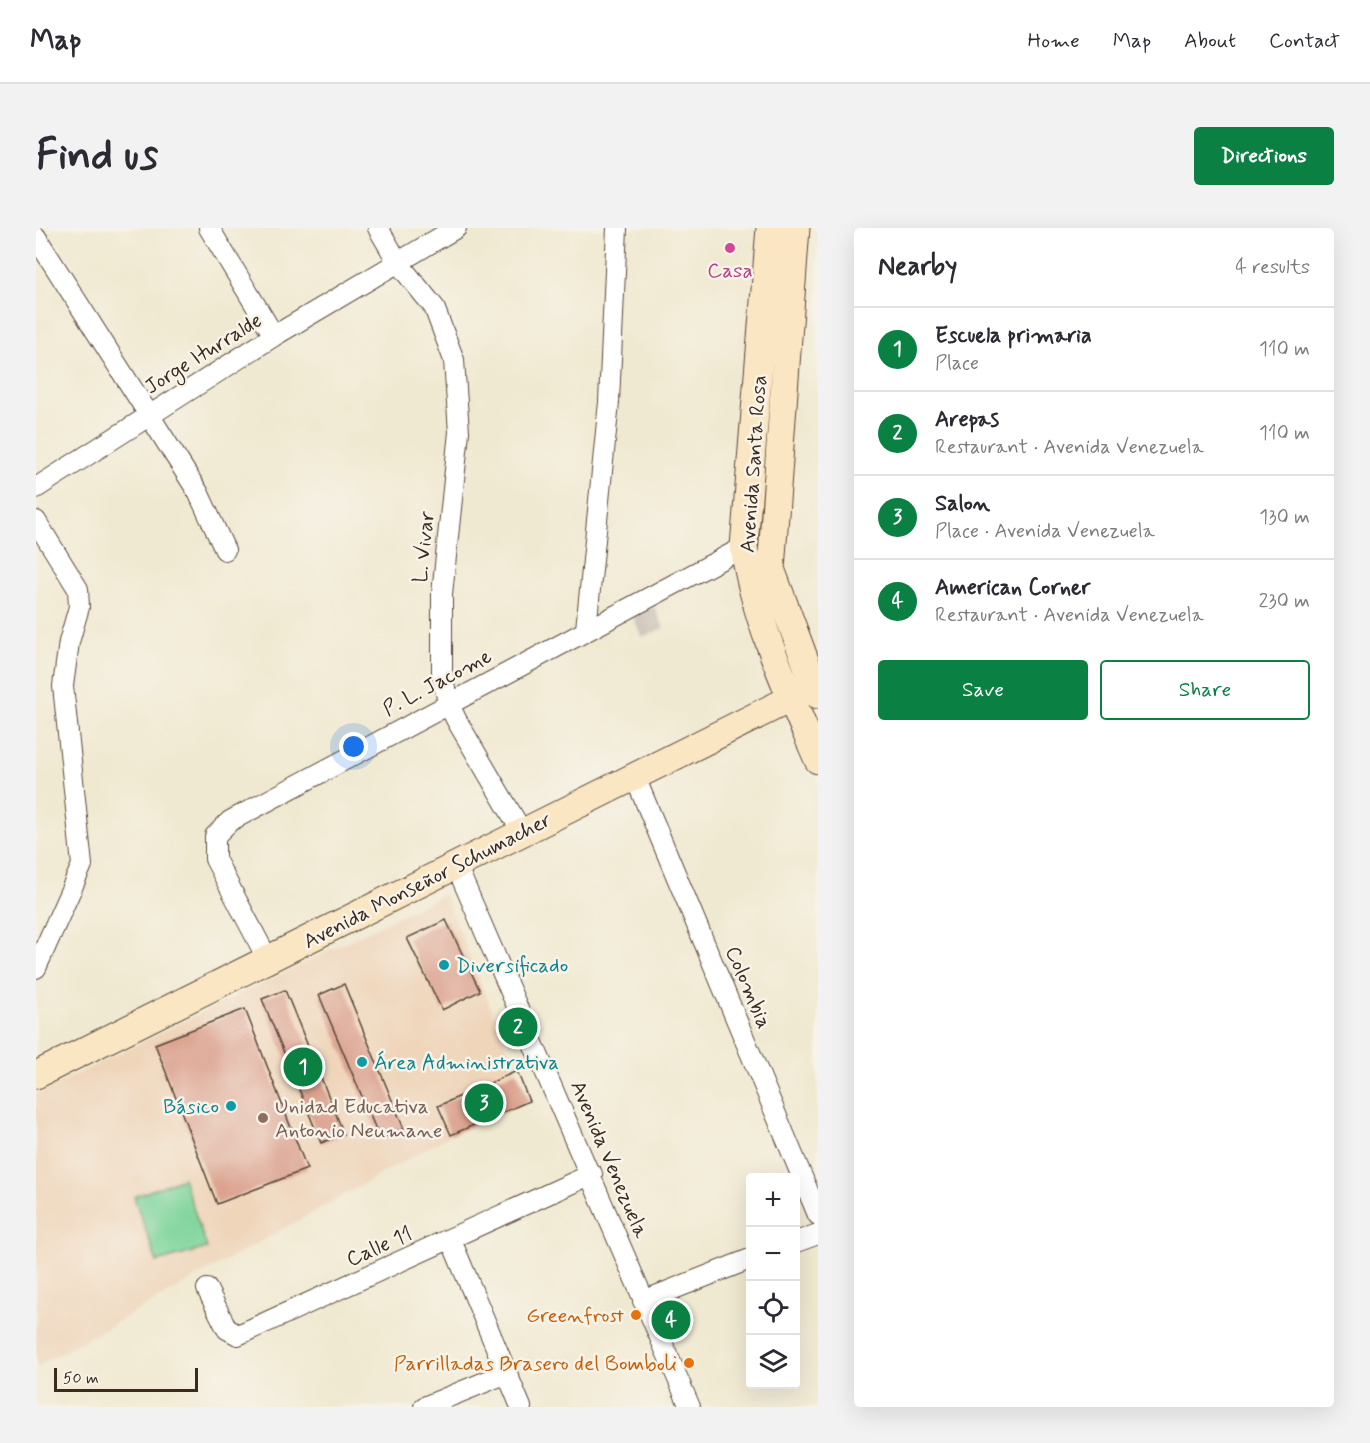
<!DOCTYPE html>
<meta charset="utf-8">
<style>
:root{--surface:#fff;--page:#f2f2f3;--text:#2b2b33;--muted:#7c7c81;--line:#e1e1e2;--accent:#0b8043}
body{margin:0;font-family:Mynerve,sans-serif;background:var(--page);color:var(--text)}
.controls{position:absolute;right:18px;bottom:18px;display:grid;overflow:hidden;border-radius:6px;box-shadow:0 6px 24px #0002}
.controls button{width:54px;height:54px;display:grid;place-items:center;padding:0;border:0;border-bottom:2px solid var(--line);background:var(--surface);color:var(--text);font:30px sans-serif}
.scale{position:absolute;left:18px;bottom:15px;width:144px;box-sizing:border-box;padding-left:6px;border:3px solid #3b2a1e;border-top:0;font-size:16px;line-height:21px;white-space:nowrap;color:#3b2a1e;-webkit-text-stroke:4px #f7f3e8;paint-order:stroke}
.you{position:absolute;left:318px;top:519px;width:21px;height:21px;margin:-15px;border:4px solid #fff;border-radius:50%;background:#1a73e8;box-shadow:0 0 0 9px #1a73e833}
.badge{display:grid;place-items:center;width:39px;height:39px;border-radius:50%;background:var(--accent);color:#fff;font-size:20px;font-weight:700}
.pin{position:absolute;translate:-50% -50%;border:3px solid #fff;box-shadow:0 2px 6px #0006}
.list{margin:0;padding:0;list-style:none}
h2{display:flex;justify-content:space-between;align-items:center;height:78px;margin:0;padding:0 24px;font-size:26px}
h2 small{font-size:20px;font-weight:400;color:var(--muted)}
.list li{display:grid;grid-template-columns:39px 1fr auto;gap:18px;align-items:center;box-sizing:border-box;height:84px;padding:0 24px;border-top:2px solid var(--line)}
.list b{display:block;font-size:22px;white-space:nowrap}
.list p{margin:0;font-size:20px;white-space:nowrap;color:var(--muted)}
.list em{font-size:20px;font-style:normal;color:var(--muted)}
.actions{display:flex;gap:12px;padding:18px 24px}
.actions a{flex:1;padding:14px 0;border:2px solid var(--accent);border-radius:6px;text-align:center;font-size:21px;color:var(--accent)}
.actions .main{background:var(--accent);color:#fff}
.icon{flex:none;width:33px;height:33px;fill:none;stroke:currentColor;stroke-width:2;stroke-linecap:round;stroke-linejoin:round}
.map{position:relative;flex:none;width:782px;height:1179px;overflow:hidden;border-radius:6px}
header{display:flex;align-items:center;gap:36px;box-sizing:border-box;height:84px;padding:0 30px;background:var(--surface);border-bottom:2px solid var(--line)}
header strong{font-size:28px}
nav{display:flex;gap:33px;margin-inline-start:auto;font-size:21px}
.intro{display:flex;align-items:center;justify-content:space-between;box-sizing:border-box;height:144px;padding:0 36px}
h1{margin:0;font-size:42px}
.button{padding:15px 27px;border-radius:6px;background:var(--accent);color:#fff;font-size:21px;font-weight:700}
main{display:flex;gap:36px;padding:0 36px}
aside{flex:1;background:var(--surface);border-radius:6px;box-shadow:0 6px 24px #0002}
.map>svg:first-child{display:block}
.built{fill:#efd6bb}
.industrial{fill:#cdc2b9}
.green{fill:#79d399;stroke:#5a7e5c;stroke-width:1.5}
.building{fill:#dca28f}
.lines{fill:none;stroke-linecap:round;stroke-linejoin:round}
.street-casing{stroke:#564739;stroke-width:22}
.secondary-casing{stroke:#564739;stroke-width:29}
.street{stroke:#fff;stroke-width:20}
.secondary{stroke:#fbe6c4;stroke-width:27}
.hotel-dot{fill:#d1479c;stroke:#f7f3e8;stroke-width:2}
.culture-dot{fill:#0f9aa8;stroke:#f7f3e8;stroke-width:2}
.education-dot{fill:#8d6e63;stroke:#f7f3e8;stroke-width:2}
.food-dot{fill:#e8710a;stroke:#f7f3e8;stroke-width:2}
.labels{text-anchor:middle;stroke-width:5;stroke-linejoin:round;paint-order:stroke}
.hotel-label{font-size:21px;fill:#b23c85;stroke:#f7f3e8}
.street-label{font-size:21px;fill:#3b2a1e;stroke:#f7f3e8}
.culture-label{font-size:21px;fill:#0d838f;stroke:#f7f3e8;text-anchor:start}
.education-label{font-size:21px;fill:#785e54;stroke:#f7f3e8;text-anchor:start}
.food-label{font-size:21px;fill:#c56008;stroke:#f7f3e8;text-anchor:end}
</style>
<header>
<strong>Map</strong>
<nav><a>Home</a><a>Map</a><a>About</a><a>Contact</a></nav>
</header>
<div class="intro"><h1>Find us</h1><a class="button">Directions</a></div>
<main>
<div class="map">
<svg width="782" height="1179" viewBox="0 0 782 1179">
<rect width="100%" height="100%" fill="#f7f3e8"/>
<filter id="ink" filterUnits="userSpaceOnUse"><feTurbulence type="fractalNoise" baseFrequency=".0167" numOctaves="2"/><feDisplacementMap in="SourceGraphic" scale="12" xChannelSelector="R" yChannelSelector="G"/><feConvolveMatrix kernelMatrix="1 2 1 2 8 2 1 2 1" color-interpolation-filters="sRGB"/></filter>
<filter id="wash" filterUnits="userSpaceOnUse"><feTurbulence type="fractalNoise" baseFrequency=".008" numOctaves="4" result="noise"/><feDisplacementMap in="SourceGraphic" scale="24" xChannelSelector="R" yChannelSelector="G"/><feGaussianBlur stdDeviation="1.35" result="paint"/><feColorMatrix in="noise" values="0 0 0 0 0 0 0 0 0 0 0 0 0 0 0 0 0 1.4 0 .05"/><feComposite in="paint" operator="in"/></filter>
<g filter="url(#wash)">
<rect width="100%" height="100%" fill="#f0e9d1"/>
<path class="built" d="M 408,666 L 493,873 L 415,907 L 0,1139 L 0,866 Z"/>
<path class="industrial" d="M 618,379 L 628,400 L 606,409 L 596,387 Z"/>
<path class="green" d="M 147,950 L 171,1020 L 121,1034 L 98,969 Z"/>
<g id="blocks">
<path class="building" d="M 410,692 L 444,763 L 406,782 L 371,710 Z
M 308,756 L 368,901 L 344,911 L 283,767 Z
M 249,762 L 308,906 L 285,915 L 226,771 Z
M 209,781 L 271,941 L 181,976 L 119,816 Z
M 481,843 L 493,873 L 415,907 L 402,878 Z"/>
</g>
</g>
<g filter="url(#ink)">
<use href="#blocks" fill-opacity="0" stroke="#564739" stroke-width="1.5"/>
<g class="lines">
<g class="street-casing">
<path id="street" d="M 173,0 L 238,108
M 342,0 L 363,36 L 398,79 L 418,132 L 423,204 L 406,366 L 406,445 L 412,475 L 421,493 L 486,604
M 0,9 L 162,264 L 189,322
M 0,260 L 238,108 L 420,0
M 0,293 L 42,361 L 43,379 L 33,414 L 27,458 L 46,637 L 0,740
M 550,401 L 573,174 L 581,0
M 599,549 L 782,987
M 420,637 L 654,1179
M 232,732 L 179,631 L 179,608 L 194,593 L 708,319
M 415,1012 L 485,1179
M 760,1014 L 782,1006
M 171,1061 L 191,1101 L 202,1107 L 556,946
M 607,1073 L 714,1031
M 388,1179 L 471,1145"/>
</g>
<g class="secondary-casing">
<path id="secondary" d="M 734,0 L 708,319 C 719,394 752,463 782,532
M 760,0 L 735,341 L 782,467
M 0,847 L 782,457"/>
</g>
<use href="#street" class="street"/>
<use href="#secondary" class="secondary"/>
</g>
</g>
<circle class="hotel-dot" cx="694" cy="20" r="6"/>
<g class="culture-dot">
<circle cx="408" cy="737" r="6"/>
<circle cx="326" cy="834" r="6"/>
<circle cx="195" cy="878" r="6"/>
</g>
<circle class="education-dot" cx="227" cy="890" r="6"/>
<g class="food-dot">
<circle cx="600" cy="1087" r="6"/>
<circle cx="653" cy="1135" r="6"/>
</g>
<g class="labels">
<g class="hotel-label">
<text x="694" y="49">Casa</text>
</g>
<g class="street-label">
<text transform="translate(167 125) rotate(-32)" y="7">Jorge Iturralde</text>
<text transform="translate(717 236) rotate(-86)" y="7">Avenida Santa Rosa</text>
<text transform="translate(387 319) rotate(-84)" y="7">L. Vivar</text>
<text transform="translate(401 454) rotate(-28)" y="7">P. L. Jacome</text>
<text transform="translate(391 652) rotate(-27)" y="7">Avenida Monseñor Schumacher</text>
<text transform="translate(713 759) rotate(67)" y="7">Colombia</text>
<text transform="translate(574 931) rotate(67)" y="7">Avenida Venezuela</text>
<text transform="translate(343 1018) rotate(-24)" y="7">Calle 11</text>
</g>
<g class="culture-label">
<text x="420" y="744">Diversificado</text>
<text x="338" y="841">Área Administrativa</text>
<text x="183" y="885" text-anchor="end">Básico</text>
</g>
<g class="education-label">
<text x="239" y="885">Unidad Educativa<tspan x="239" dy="24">Antonio Neumane</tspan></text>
</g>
<g class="food-label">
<text x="588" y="1094">Greenfrost</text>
<text x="641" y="1142">Parrilladas Brasero del Bomboli</text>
</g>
</g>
</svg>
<div class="controls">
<button>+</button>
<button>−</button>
<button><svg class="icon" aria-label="locate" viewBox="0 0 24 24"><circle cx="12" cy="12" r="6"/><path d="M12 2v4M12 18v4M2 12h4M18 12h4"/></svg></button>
<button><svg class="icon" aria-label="layers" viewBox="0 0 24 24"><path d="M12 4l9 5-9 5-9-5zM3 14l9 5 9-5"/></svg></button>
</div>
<div class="scale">50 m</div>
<div class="you"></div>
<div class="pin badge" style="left:267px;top:839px">1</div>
<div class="pin badge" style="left:482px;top:799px">2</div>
<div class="pin badge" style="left:448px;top:875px">3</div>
<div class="pin badge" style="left:635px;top:1092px">4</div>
</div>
<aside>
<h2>Nearby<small>4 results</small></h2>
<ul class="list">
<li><span class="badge">1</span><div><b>Escuela primaria</b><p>Place</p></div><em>110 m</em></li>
<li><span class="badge">2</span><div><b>Arepas</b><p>Restaurant · Avenida Venezuela</p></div><em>110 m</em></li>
<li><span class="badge">3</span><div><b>Salon</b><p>Place · Avenida Venezuela</p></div><em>130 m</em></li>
<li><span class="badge">4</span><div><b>American Corner</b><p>Restaurant · Avenida Venezuela</p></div><em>230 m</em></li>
</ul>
<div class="actions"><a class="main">Save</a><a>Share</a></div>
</aside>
</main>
